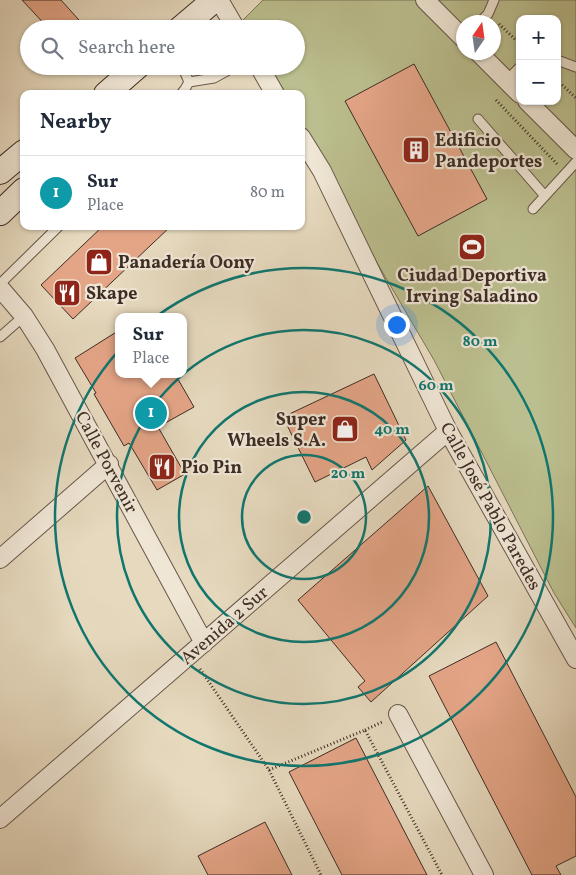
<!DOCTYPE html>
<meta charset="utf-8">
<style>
:root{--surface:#fff;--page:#f6f6f7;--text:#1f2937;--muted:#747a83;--line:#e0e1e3;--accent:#8f2418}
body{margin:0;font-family:Vollkorn,serif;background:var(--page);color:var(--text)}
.controls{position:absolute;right:15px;top:15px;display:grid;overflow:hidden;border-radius:10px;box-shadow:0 1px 4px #0004}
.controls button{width:45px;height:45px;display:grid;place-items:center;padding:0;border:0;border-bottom:1px solid var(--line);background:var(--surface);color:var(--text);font:25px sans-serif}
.compass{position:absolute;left:456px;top:15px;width:45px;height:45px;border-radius:50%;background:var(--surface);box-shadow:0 1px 4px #0004;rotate:13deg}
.you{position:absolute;left:396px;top:324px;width:18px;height:18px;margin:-12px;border:4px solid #fff;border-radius:50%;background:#1a73e8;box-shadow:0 0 0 8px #1a73e833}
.badge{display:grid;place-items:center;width:32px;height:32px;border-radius:50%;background:var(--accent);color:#fff;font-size:16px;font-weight:700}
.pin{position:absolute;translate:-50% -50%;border:2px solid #fff;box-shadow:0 1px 5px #0006}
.popup{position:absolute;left:115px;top:313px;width:72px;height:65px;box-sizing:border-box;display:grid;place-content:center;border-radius:10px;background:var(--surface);filter:drop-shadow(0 1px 4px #0005);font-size:16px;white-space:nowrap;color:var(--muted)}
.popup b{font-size:19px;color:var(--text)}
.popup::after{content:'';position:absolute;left:50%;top:100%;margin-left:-10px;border:10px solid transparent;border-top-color:var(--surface)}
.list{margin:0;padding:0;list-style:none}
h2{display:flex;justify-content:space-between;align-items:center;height:65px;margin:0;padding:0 20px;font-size:21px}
h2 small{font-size:16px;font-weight:400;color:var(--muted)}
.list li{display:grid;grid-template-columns:32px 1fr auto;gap:15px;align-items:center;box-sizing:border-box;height:75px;padding:0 20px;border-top:1px solid var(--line)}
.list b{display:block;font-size:19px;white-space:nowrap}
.list p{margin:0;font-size:16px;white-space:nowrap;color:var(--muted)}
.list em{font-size:16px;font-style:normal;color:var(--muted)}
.icon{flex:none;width:28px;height:28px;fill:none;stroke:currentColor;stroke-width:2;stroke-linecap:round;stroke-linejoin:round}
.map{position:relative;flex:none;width:576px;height:875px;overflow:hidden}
.search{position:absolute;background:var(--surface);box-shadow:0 1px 4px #0004;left:20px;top:20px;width:285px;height:55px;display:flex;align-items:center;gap:12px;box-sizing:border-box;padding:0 18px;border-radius:28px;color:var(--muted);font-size:19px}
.panel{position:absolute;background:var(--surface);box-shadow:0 1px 4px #0004;left:20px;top:90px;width:285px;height:140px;border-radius:10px}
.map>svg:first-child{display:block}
.green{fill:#bbbe8e;stroke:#7c755a;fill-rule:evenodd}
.building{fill:#e4a587;stroke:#3d2c25}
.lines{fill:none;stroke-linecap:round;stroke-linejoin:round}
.lane-casing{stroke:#67574b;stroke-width:11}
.street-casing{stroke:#67574b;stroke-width:20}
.secondary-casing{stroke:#3d2c25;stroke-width:26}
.path{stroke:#3d2c25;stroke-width:3;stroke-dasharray:1 2.5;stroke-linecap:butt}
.lane{stroke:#efe6d5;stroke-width:9}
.street{stroke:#efe6d5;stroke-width:18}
.secondary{stroke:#efe6d5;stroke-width:24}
.ring{fill:none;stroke:#0f766e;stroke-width:2.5}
.labels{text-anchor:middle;stroke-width:4.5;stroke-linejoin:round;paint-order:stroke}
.poi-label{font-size:18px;font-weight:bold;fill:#3d2c25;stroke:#efe6d5;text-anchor:start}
.street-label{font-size:18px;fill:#3d2c25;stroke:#efe6d5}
.centre{fill:#0f766e;stroke:#efe6d5;stroke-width:2.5}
.ring-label{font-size:15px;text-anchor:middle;font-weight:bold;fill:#0f766e;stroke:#efe6d5;stroke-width:4.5;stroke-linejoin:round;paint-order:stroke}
</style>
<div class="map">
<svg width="576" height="875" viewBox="0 0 576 875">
<rect width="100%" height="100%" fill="#e6d9be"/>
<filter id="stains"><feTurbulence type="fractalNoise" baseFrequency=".004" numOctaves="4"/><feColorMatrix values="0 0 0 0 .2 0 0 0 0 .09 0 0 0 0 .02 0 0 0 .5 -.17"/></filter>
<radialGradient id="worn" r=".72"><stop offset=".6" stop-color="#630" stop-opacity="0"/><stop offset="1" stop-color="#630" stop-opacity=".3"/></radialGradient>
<path class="green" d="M 263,0 L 576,0 L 576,628 L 554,593 L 434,360 L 301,133 L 301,94 L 278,94 L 262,66 L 296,66 L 296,29 L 240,29 L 238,25 ZM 520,19 L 557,19 L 557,101 L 520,101 ZM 464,22 L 494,22 L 494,52 L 464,52 Z"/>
<path class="building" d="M 22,0 L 61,0 L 87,29 L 49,29 Z
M 414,64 L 487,199 L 418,236 L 345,101 Z
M 103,226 L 171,226 L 73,319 L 41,285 Z
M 118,331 L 118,374 L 175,374 L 194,407 L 158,427 L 185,474 L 157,490 L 129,443 L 124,446 L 94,394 L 96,393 L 75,358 Z
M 374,374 L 406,440 L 372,470 L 366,457 L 315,482 L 283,417 Z
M 428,486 L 488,596 L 371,702 L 358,687 L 365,681 L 298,600 Z
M 496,642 L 576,797 L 576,856 L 556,866 L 561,875 L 532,875 L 429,676 Z
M 356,738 L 427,875 L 342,875 L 289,772 Z
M 265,822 L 292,875 L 208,875 L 198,856 Z"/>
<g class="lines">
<g class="lane-casing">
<path id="lane" d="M 480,22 L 488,14 L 494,0
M 557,60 L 576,67
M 506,81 L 520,67
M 189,82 L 214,78 L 236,66
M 181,94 L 185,89 L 189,82 L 182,66
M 478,119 L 545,196
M 533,209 L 576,162
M 0,284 L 59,226
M 0,337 L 24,316"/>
</g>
<g class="street-casing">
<path id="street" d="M 219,0 L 236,29
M 425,0 L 464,39
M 478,52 L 520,94
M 259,66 L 275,94
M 527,101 L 576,150
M 301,137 L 322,171 L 448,431 L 576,659
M 0,288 L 24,316 L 45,349 L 204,643
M 0,559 L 109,464
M 398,714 L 484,875
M 0,819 L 448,431"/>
</g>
<g class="secondary-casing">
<path id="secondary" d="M 180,29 L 214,0
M 106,94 L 138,66
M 0,172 L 24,152
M 0,213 L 24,190"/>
</g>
<path class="path" d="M 499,24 L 520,44
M 557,80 L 576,98
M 496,100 L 557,164
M 200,669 L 269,770 L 321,875
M 365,730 L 382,722
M 269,770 L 365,730 L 442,875"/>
<use href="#lane" class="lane"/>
<use href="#street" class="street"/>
<use href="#secondary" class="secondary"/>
</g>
<g class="ring">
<circle cx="304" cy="517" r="62"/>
<circle cx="304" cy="517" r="125"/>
<circle cx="304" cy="517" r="187"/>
<circle cx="304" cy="517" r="249"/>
</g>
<defs>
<g id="building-square" transform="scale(1.4375)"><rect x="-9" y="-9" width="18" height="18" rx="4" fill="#8f2418" stroke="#efe6d5"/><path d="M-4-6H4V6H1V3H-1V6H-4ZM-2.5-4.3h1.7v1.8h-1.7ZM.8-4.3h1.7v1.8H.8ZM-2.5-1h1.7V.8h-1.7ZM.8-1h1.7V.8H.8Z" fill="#fff"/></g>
<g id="stadium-square" transform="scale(1.4375)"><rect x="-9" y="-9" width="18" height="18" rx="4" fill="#8f2418" stroke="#efe6d5"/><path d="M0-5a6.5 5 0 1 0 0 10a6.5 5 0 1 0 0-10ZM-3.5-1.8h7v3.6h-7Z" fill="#fff"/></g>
<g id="shop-square" transform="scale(1.4375)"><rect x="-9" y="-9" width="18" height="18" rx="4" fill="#8f2418" stroke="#efe6d5"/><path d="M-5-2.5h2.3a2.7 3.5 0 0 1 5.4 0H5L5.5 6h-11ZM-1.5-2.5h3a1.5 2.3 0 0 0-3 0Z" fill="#fff"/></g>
<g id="restaurant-square" transform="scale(1.4375)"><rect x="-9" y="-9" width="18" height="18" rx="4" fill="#8f2418" stroke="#efe6d5"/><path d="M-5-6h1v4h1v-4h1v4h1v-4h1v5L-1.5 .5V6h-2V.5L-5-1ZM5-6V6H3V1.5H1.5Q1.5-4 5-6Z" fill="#fff"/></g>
</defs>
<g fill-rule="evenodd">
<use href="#building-square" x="416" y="150"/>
<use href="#stadium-square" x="472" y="247"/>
<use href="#shop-square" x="99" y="262"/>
<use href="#restaurant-square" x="67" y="293"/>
<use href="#shop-square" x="345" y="429"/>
<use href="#restaurant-square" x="162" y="467"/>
</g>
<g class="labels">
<g class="poi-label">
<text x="435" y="146">Edificio<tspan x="435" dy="21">Pandeportes</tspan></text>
<text x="118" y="268">Panadería Oony</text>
<text x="472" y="281" text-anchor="middle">Ciudad Deportiva<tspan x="472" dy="21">Irving Saladino</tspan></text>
<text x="86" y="299">Skape</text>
<text x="326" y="425" text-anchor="end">Super<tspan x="326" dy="21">Wheels S.A.</tspan></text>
<text x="181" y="473">Pio Pin</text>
</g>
<g class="street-label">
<text transform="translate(107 462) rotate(62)" y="6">Calle Porvenir</text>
<text transform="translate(491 506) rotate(61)" y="6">Calle José Pablo Paredes</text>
<text transform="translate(224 625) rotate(-41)" y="6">Avenida 2 Sur</text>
</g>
</g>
<circle cx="304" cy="517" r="8" class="centre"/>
<g class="ring-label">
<text x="480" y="346">80 m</text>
<text x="436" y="390">60 m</text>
<text x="392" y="434">40 m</text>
<text x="348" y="478">20 m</text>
</g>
<rect width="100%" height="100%" filter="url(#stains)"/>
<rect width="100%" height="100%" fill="url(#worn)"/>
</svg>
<div class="controls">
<button>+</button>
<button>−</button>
</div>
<svg class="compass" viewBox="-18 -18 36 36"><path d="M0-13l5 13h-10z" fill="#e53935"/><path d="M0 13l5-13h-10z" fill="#747a83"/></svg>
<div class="you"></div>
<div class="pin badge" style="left:151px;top:413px;background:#0f9aa8">1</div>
<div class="popup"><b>Sur</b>Place</div>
<div class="search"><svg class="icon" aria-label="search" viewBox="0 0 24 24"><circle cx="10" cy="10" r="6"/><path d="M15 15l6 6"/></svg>Search here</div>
<section class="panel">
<h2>Nearby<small></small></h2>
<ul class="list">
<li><span class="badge" style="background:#0f9aa8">1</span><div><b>Sur</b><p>Place</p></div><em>80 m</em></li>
</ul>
</section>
</div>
